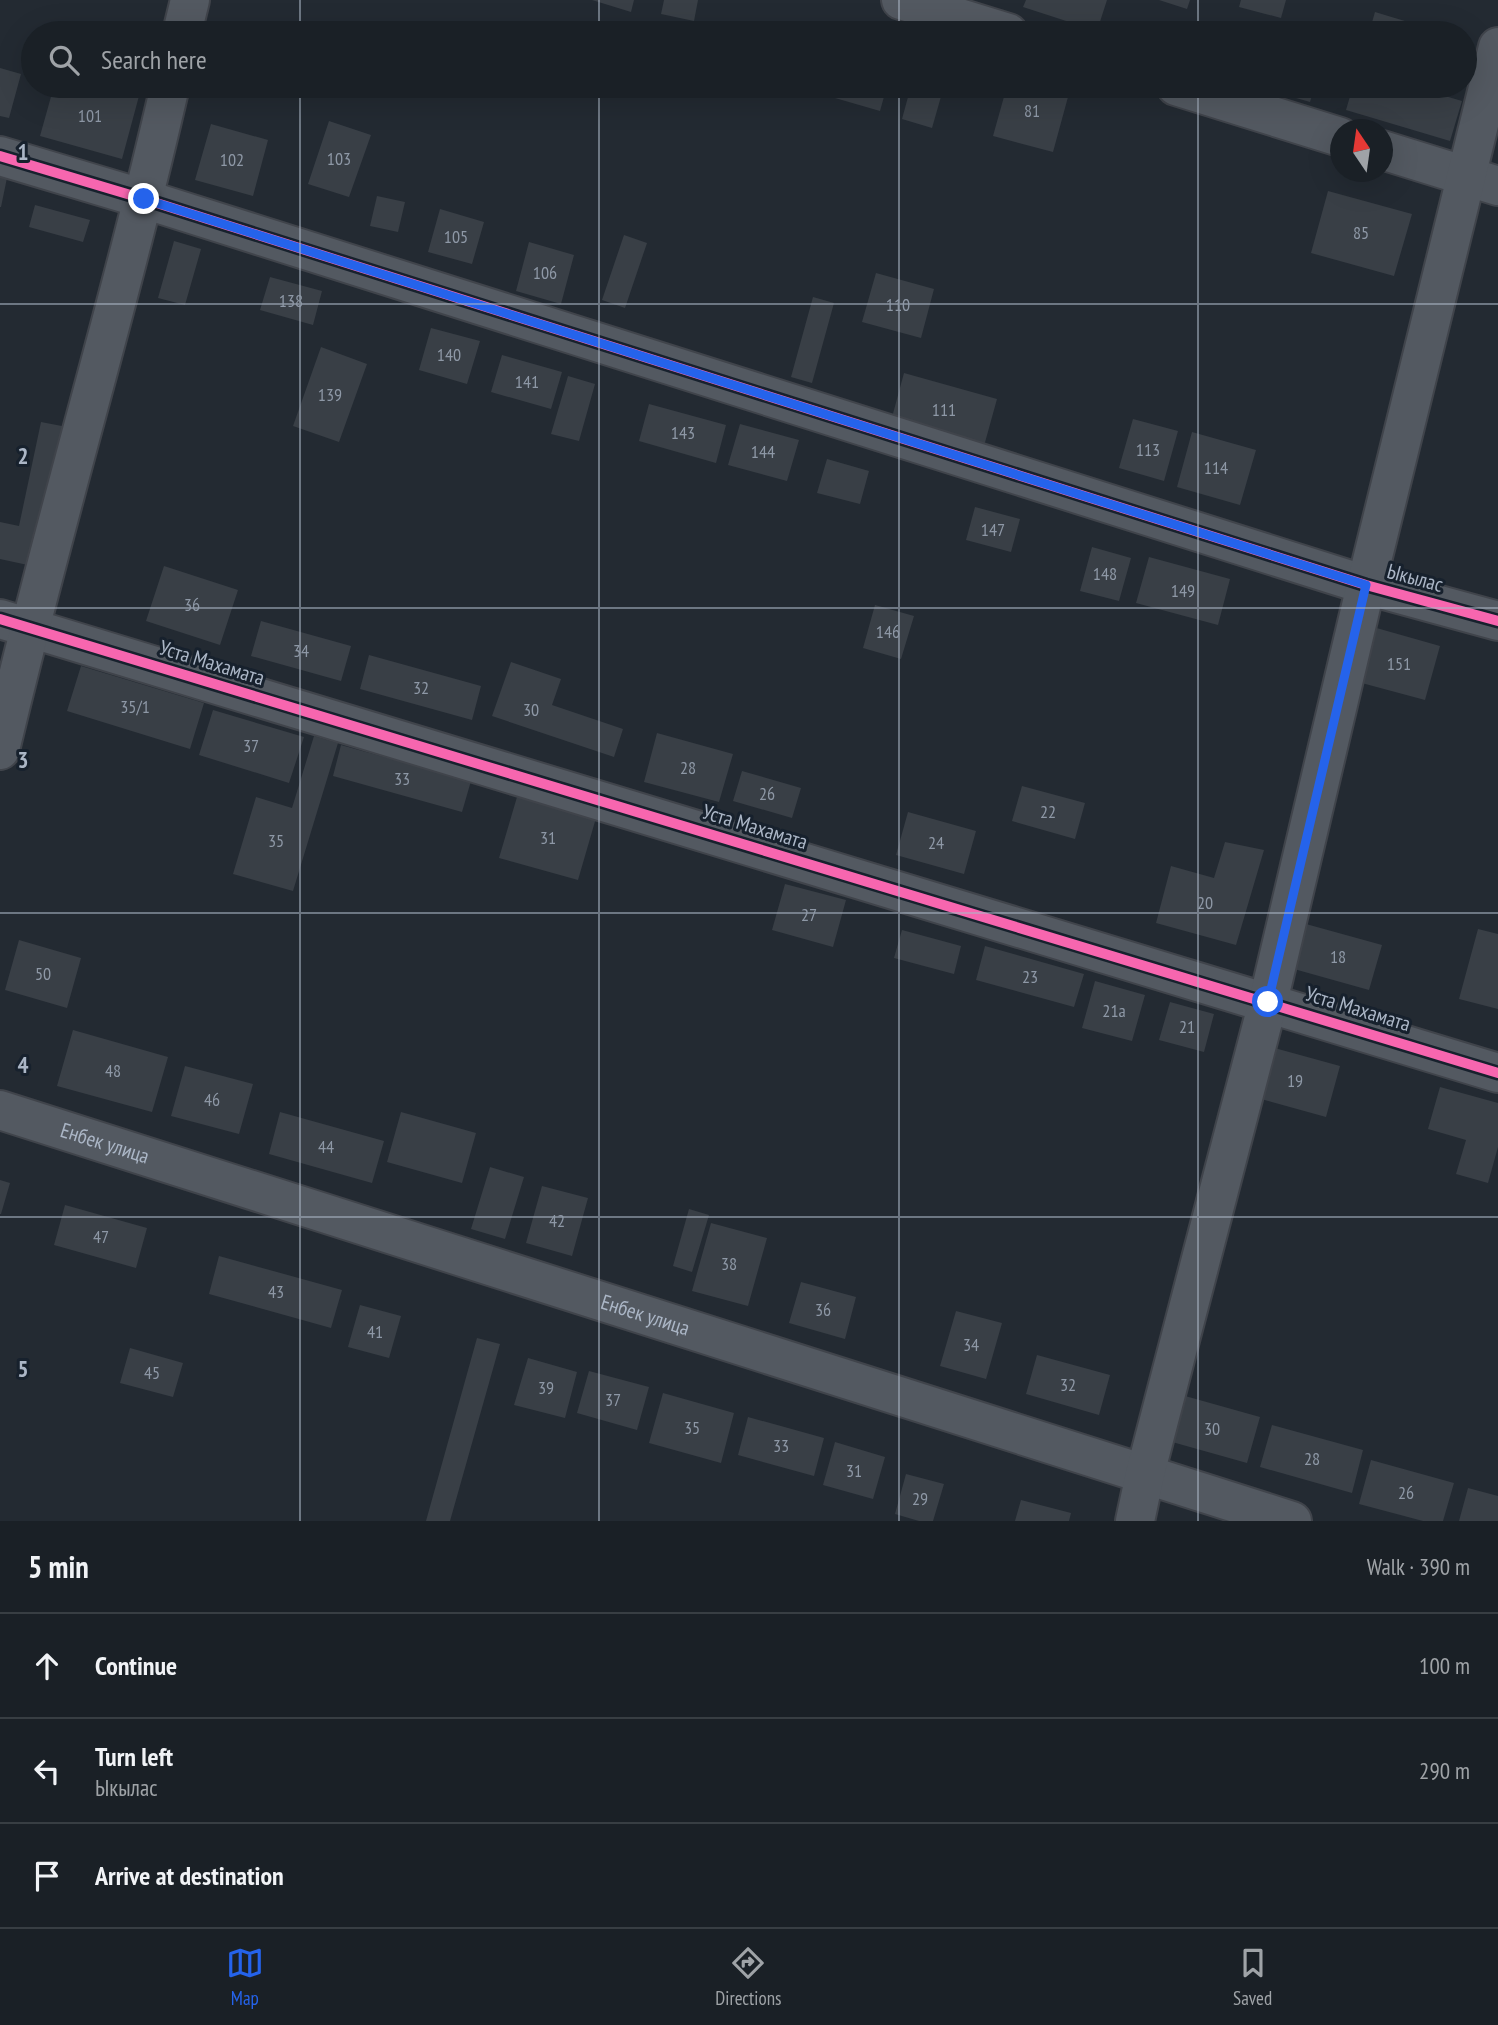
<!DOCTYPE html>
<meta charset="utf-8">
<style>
:root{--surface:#1a2026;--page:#272d32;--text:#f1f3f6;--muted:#9fa3a7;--line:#383e43;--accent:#2563eb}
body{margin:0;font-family:"PT Sans Narrow",sans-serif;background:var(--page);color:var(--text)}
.compass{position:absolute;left:1330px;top:119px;width:63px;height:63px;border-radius:50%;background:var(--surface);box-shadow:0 7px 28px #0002;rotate:347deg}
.stop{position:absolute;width:21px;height:21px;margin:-16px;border:5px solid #2563eb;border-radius:50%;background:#fff}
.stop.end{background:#2563eb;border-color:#fff;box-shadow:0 2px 7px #0008}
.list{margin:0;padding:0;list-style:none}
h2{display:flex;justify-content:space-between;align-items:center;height:91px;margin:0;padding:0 28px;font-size:30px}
h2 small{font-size:23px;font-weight:400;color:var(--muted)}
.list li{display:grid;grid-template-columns:46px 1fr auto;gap:21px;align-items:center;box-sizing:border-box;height:105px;padding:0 28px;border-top:2px solid var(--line)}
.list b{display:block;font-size:26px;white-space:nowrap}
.list p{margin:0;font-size:23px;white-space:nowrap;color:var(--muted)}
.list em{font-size:23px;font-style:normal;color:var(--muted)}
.icon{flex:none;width:38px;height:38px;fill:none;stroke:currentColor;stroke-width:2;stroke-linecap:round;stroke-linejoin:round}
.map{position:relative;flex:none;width:1498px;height:1521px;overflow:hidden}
.search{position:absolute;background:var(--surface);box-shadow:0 7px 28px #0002;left:21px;right:21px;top:21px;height:77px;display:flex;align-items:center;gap:18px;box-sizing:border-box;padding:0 24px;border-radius:38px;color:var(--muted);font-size:26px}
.sheet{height:406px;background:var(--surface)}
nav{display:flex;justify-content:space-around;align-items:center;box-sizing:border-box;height:98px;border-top:2px solid var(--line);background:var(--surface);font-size:19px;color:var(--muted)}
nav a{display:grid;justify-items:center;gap:4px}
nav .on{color:var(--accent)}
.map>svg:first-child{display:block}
.building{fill:#393f46}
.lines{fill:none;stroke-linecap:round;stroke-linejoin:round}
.minor-casing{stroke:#40444b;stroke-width:42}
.minor{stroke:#535961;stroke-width:38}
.cycleway-casing{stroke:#17212d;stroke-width:15}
.cycleway{stroke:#f766af;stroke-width:10}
.route{stroke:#2563eb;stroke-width:9}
.grid{fill:none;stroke:#abb6c6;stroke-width:2;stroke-opacity:0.55}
.labels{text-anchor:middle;stroke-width:6;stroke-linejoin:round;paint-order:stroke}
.number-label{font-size:18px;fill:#8e98a6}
.street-label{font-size:21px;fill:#abb6c6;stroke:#17212d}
.grid-label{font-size:23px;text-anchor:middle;font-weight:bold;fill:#abb6c6;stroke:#17212d;stroke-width:6;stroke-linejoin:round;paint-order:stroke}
</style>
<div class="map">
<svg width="1498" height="1521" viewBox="0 0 1498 1521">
<rect width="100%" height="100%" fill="#232a32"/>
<path class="building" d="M 592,0 L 634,0 L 631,12 Z
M 664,0 L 698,0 L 694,21 L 661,14 Z
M 1026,0 L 1107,0 L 1097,31 L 1023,7 Z
M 1159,0 L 1190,0 L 1187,9 Z
M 1241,0 L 1286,0 L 1281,18 L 1239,7 Z
M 1375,12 L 1428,28 L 1426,33 L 1369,33 Z
M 770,26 L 801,32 L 801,33 L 768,33 Z
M 0,68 L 21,74 L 9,118 L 0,116 Z
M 54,86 L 100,86 L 139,96 L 122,159 L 40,136 Z
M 839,86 L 887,86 L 880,111 L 835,98 Z
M 911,86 L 944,86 L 932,128 L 902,119 Z
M 1007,86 L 1071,86 L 1053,152 L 993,136 Z
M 1269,86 L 1315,86 L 1310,102 L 1268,90 Z
M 1353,86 L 1411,86 L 1462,101 L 1450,141 L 1346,110 Z
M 329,121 L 371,135 L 349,197 L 308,184 Z
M 211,124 L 268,140 L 253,196 L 195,180 Z
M 0,171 L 8,173 L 1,207 L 0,207 Z
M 1328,191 L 1412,214 L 1394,276 L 1311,253 Z
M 377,196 L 405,202 L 398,232 L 370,226 Z
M 35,205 L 90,220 L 83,242 L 29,227 Z
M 440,209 L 484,222 L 472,264 L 428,252 Z
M 624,235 L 647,243 L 625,308 L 602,300 Z
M 174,241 L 201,249 L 185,305 L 158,298 Z
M 529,242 L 574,255 L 561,304 L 516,291 Z
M 876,273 L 934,289 L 921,338 L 862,322 Z
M 270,277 L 322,291 L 313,325 L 260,310 Z
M 813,297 L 834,303 L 812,383 L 791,377 Z
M 431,328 L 480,341 L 467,384 L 419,370 Z
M 321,347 L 367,364 L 339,442 L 293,426 Z
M 502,355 L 562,372 L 551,409 L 491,392 Z
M 904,373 L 997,399 L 984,446 L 891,421 Z
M 568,376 L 595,384 L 579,441 L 551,434 Z
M 649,404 L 726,425 L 716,463 L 639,441 Z
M 1133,419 L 1178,431 L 1164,481 L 1119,468 Z
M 41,422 L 67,427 L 37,567 L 0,559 L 0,522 L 19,526 Z
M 740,424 L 799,440 L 787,481 L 728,465 Z
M 1192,432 L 1256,450 L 1240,505 L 1177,487 Z
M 827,459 L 869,471 L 860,504 L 817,493 Z
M 975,507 L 1020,519 L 1011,552 L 966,540 Z
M 1092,547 L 1131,558 L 1119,601 L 1080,591 Z
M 1149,557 L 1230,579 L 1218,625 L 1136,603 Z
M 164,566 L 238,590 L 220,645 L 146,621 Z
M 875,605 L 914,616 L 901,659 L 863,648 Z
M 261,621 L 351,646 L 341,681 L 251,656 Z
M 1373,627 L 1440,646 L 1425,700 L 1358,682 Z
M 369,655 L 481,686 L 472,720 L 360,689 Z
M 511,662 L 561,679 L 552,705 L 623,729 L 614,757 L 492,716 Z
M 81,666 L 204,703 L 190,749 L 67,711 Z
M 213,710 L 304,737 L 289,783 L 199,755 Z
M 657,733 L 733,754 L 719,802 L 644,782 Z
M 314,736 L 338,743 L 293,891 L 233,874 L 256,797 L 292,808 Z
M 341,745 L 471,781 L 462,812 L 333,776 Z
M 742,771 L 801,788 L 792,818 L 733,801 Z
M 1022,786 L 1085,803 L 1075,839 L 1012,821 Z
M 517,797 L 596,818 L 578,880 L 499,858 Z
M 908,812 L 976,831 L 964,874 L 896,855 Z
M 1225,842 L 1264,850 L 1236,945 L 1156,923 L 1171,866 L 1214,878 Z
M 785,884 L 846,900 L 833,947 L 772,930 Z
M 1306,924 L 1382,945 L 1369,990 L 1294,969 Z
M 1478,929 L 1498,934 L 1498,1009 L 1459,999 Z
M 902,930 L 961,946 L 954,974 L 894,958 Z
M 19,940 L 81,958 L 67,1008 L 5,990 Z
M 985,946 L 1084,974 L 1074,1007 L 976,980 Z
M 1095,981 L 1145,995 L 1132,1041 L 1082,1028 Z
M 1170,1002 L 1214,1014 L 1204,1052 L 1159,1040 Z
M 73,1030 L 168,1057 L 152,1112 L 57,1086 Z
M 1264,1045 L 1340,1066 L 1326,1117 L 1250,1096 Z
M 185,1066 L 253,1084 L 239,1134 L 171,1116 Z
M 1440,1087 L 1498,1103 L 1498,1147 L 1488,1183 L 1456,1174 L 1466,1140 L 1428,1129 Z
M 280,1112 L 384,1141 L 372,1183 L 269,1154 Z
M 401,1112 L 476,1133 L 462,1183 L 387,1162 Z
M 490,1167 L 524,1177 L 505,1239 L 471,1229 Z
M 0,1180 L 10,1183 L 1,1214 L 0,1214 Z
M 542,1186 L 588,1198 L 572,1256 L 526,1243 Z
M 65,1205 L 147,1228 L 136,1268 L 54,1245 Z
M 689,1209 L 709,1215 L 692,1272 L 673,1266 Z
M 711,1223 L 767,1238 L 748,1306 L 692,1291 Z
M 219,1256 L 342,1290 L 331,1328 L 209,1294 Z
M 801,1282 L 856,1297 L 845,1339 L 789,1323 Z
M 360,1305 L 401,1316 L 389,1358 L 348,1347 Z
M 956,1311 L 1002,1323 L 986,1379 L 940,1366 Z
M 477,1338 L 500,1344 L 450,1521 L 426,1521 Z
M 130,1348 L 183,1363 L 173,1397 L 120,1383 Z
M 1037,1355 L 1110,1375 L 1099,1415 L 1026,1394 Z
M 528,1358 L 577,1372 L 565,1418 L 514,1405 Z
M 589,1371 L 649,1387 L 637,1430 L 577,1413 Z
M 663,1393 L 734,1413 L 721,1463 L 649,1443 Z
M 1178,1394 L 1260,1417 L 1247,1463 L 1165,1440 Z
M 748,1417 L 824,1438 L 814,1476 L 738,1455 Z
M 1272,1425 L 1363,1450 L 1352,1493 L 1260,1467 Z
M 835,1442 L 885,1457 L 873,1499 L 823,1485 Z
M 1371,1460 L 1454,1483 L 1443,1521 L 1423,1521 L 1359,1504 Z
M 906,1474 L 944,1484 L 933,1521 L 919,1521 L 895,1514 Z
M 1468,1488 L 1498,1496 L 1498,1521 L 1459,1521 Z
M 1021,1500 L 1071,1513 L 1069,1521 L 1015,1521 Z"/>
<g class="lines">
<g class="minor-casing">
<g id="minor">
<path d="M 901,0 L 1008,33"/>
<path d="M 182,33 L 190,0"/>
<path d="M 1176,86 L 1340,137"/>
<path d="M 1382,150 L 1498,186"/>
<path d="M 0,156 L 144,199 L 1366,585 L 1498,621"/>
<path d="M 0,619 L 1498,1073"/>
<path d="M 0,750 C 52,528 119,309 170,86"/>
<path id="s1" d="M 0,1110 L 1292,1521"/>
<path d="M 1135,1521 L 1145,1474 L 1268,1002 L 1366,585 L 1498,47"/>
</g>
</g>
<use href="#minor" class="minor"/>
<g class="cycleway-casing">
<path id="cycleway" d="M 0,156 L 144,199 L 1366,585 L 1498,621
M 0,619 L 1498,1073"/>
</g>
<use href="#cycleway" class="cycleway"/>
</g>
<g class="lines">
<path class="route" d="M 144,199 L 1366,585 L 1268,1002"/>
</g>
<path class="grid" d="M 300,0 L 300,33M 599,0 L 599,33M 899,0 L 899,33M 1198,0 L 1198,33M 300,86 L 300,1521M 599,86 L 599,1521M 899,86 L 899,1521M 1198,86 L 1198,1521M 0,304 L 1498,304M 0,608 L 1498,608M 0,913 L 1498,913M 0,1217 L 1498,1217"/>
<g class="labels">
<g class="number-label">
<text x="1032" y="117">81</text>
<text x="90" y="122">101</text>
<text x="339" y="165">103</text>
<text x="232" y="166">102</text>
<text x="1361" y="239">85</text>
<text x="456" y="243">105</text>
<text x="545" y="279">106</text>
<text x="291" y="307">138</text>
<text x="898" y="311">110</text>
<text x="449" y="361">140</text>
<text x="527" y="388">141</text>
<text x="330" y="401">139</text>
<text x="944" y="416">111</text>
<text x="683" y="439">143</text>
<text x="1148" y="456">113</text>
<text x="763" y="458">144</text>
<text x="1216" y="474">114</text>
<text x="993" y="536">147</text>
<text x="1105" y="580">148</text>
<text x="1183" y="597">149</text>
<text x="192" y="611">36</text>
<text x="888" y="638">146</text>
<text x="301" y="657">34</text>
<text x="1399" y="670">151</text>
<text x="421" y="694">32</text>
<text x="135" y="713">35/1</text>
<text x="531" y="716">30</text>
<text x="251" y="752">37</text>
<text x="688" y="774">28</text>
<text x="402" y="785">33</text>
<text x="767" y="800">26</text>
<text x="1048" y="818">22</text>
<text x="548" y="844">31</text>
<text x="276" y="847">35</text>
<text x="936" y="849">24</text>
<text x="1205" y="909">20</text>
<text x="809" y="921">27</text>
<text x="1338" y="963">18</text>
<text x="43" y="980">50</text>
<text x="1030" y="983">23</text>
<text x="1114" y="1017">21а</text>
<text x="1187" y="1033">21</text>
<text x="113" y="1077">48</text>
<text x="1295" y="1087">19</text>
<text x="212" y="1106">46</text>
<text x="326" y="1153">44</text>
<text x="557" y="1227">42</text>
<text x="101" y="1243">47</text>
<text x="729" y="1270">38</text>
<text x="276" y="1298">43</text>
<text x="823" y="1316">36</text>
<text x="375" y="1338">41</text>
<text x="971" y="1351">34</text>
<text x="152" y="1379">45</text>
<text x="1068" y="1391">32</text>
<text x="546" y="1394">39</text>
<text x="613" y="1406">37</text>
<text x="692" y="1434">35</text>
<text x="1212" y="1435">30</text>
<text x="781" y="1452">33</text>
<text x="1312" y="1465">28</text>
<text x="854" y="1477">31</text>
<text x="1406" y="1499">26</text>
<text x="920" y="1505">29</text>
</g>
<g class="street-label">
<text transform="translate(1415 578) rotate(15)" y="7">Ыкылас</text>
<text transform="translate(212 663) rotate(17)" y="7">Уста Махамата</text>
<text transform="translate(755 827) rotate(17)" y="7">Уста Махамата</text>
<text transform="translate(1358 1009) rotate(17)" y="7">Уста Махамата</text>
<text dy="7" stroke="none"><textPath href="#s1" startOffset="110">Енбек улица</textPath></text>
<text dy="7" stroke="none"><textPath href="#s1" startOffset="677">Енбек улица</textPath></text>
</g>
</g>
<g class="grid-label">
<text x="23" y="160">1</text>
<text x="23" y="464">2</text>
<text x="23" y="768">3</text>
<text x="23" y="1073">4</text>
<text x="23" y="1377">5</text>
</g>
</svg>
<svg class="compass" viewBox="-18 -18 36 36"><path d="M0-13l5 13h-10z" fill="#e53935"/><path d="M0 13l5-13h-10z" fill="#9fa3a7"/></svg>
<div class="stop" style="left:1268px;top:1002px"></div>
<div class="stop end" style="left:144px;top:199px"></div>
<div class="search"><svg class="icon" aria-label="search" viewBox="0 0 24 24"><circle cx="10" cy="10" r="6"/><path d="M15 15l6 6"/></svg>Search here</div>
</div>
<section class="sheet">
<h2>5 min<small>Walk · 390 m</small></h2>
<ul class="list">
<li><svg class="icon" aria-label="ahead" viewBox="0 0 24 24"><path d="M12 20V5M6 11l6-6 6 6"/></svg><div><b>Continue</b></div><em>100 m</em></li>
<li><svg class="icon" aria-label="left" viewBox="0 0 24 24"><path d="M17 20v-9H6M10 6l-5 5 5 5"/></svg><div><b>Turn left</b><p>Ыкылас</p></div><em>290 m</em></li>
<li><svg class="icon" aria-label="arrive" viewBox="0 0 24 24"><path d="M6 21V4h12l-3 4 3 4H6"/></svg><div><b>Arrive at destination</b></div></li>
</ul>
</section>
<nav>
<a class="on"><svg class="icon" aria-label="map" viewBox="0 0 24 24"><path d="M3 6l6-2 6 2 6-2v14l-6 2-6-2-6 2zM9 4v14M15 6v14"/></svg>Map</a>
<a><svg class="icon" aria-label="directions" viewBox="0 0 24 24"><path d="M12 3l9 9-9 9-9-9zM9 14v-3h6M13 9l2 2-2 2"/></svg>Directions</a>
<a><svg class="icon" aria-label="saved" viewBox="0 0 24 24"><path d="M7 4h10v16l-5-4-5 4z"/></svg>Saved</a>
</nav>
